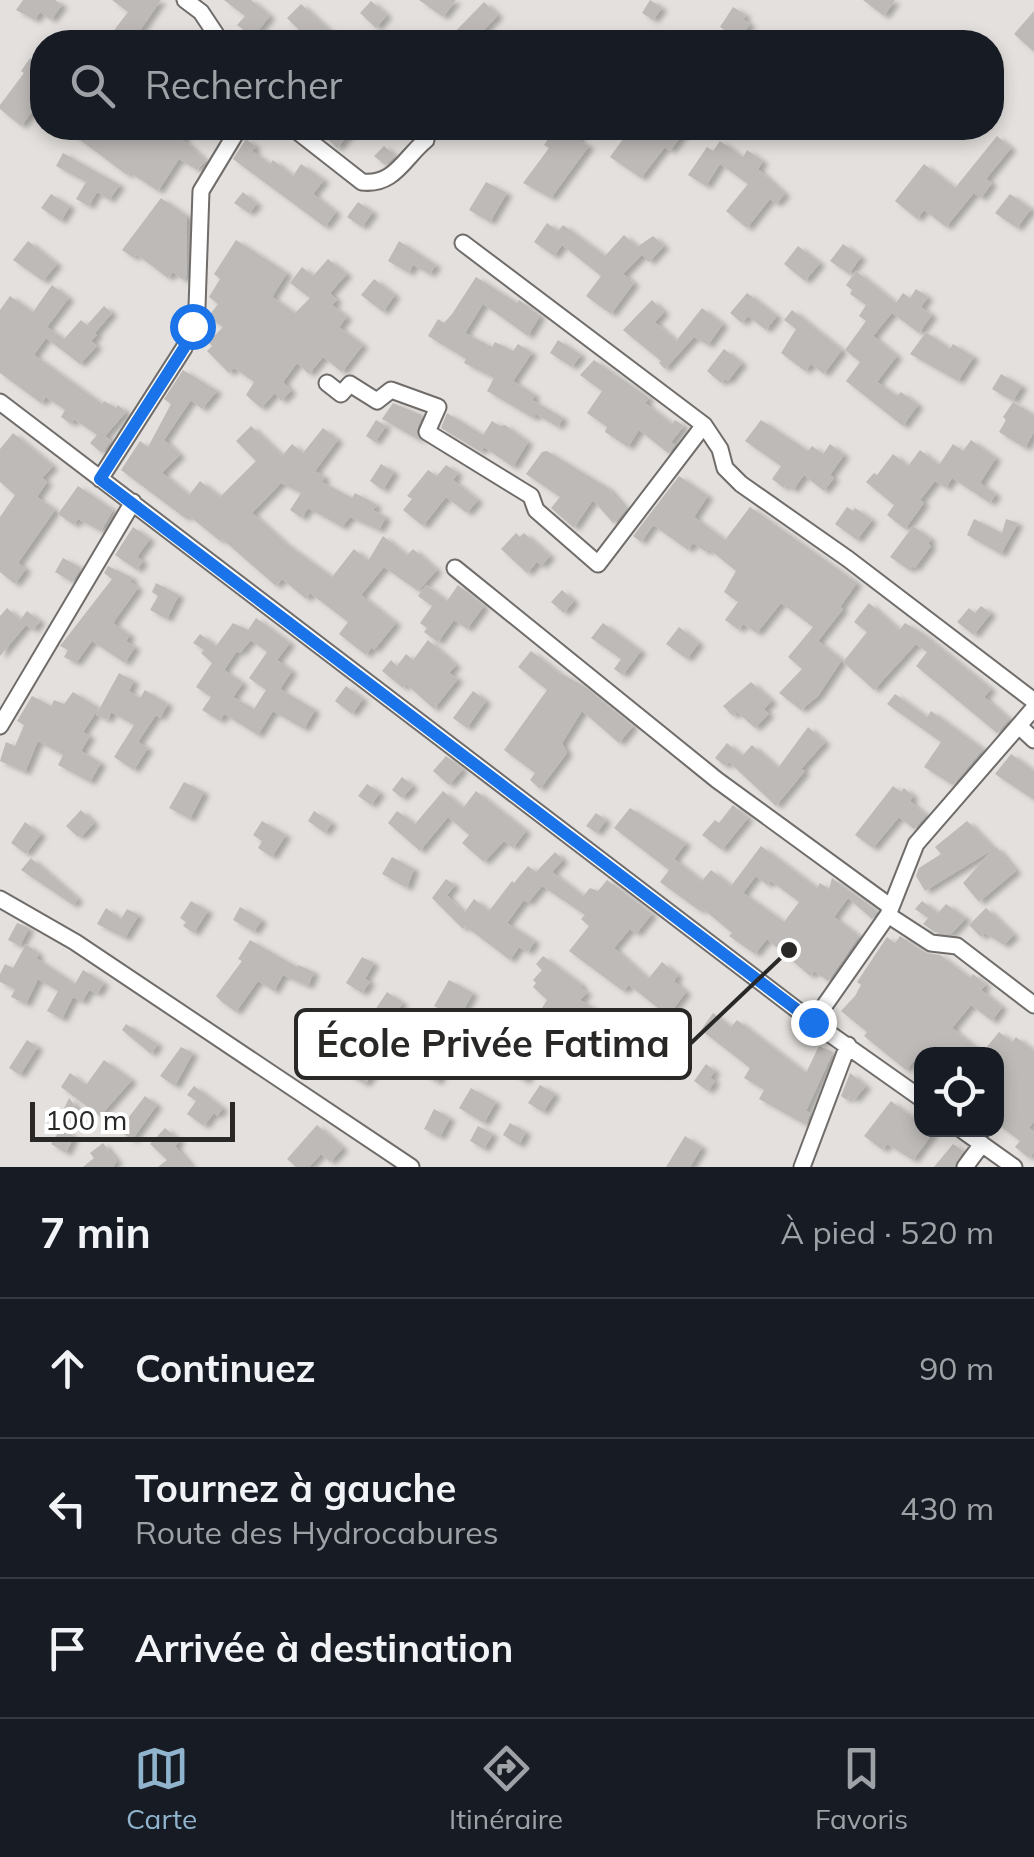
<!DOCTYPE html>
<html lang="fr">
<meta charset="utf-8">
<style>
:root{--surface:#171b24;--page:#20242c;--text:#f1f3f6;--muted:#9ea1a6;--line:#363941;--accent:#90b4cd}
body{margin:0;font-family:Mulish,sans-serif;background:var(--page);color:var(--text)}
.controls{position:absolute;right:30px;bottom:30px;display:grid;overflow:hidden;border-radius:20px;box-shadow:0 5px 15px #0003}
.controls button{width:90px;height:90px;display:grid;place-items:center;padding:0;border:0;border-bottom:2px solid var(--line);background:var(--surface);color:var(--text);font:50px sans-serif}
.scale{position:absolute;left:30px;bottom:25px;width:205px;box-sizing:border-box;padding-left:10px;border:5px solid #292827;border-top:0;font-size:28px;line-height:35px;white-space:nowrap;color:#292827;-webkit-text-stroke:8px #fff;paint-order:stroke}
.stop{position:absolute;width:30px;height:30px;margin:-22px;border:8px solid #1a73e8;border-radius:50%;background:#fff}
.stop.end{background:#1a73e8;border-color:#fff;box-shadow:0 2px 10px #0008}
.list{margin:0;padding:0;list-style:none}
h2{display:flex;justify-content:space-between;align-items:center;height:130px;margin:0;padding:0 40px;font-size:42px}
h2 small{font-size:32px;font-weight:400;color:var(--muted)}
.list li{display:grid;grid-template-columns:65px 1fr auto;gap:30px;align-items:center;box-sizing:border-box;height:140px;padding:0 40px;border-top:2px solid var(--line)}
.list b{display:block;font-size:38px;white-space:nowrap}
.list p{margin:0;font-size:32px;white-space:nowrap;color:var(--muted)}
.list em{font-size:32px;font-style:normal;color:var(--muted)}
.icon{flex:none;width:55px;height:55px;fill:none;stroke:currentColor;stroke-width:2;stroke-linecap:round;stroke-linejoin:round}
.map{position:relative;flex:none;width:1034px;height:1167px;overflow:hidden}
.search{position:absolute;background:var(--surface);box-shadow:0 5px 15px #0003;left:30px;right:30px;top:30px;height:110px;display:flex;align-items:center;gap:25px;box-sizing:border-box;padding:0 35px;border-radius:40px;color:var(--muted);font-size:38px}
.sheet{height:550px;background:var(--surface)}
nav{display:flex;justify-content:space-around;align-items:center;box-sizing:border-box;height:140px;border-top:2px solid var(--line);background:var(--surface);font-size:28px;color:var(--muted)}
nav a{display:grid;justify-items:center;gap:5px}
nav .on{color:var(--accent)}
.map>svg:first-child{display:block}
.building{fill:#bdbab8;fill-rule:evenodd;filter:url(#shadow)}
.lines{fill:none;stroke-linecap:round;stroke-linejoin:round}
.street-casing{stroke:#6f6c6a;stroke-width:19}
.street{stroke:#fff;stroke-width:15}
.route{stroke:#1a73e8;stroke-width:12}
.leader{fill:none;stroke:#292827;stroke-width:4}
.callout-dot{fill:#292827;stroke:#fff;stroke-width:4}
.callout{fill:#fff;stroke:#292827;stroke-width:4}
.callout-label{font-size:38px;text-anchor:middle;font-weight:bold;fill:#292827}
</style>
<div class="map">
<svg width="1034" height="1167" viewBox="0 0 1034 1167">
<defs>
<filter id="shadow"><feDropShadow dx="5.5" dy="3" stdDeviation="2.5" flood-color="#0004"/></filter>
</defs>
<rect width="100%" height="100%" fill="#e3e0dd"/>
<path class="building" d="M 23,0 L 55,0 L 62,5 L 51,20 L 40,12 L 35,20 L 16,10 Z
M 112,0 L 161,0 L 132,42 L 105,42 L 128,12 Z
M 224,0 L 251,0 L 270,16 L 253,37 L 237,25 L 245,16 Z
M 419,0 L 456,0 L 443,17 Z
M 650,0 L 662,8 L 653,20 L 642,13 Z
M 863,0 L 895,0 L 884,16 Z
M 371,1 L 387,15 L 376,28 L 360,13 Z
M 484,2 L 498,15 L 484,30 L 499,42 L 445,42 Z
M 301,4 L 334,35 L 327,42 L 311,42 L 287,18 Z
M 733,7 L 746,15 L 743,19 L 750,24 L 739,40 L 720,27 Z
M 1034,11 L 1034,52 L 1014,34 Z
M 30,58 L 42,66 L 42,99 L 21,126 L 0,109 L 0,105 L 24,73 L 21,71 Z
M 64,128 L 191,128 L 182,139 L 206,161 L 197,170 L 179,159 L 158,191 L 129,172 L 127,175 Z
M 316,128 L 354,128 L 337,148 Z
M 555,128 L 584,128 L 577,139 L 589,146 L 551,198 L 523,183 L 549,148 L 544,145 Z
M 631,128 L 687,128 L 670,151 L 665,147 L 641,178 L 610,157 Z
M 997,136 L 1011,148 L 986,179 L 992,183 L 981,198 L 974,193 L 946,227 L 924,210 L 917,219 L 895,201 L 924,164 L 955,188 Z
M 246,139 L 256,147 L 252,151 L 270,164 L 273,160 L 293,176 L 301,164 L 324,180 L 313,194 L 336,212 L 325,227 L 233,159 Z
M 720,141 L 743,157 L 747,150 L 763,161 L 758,169 L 785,194 L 776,204 L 770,199 L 747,228 L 726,211 L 748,184 L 720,164 L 706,186 L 688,175 L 707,147 L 713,151 Z
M 384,146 L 395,156 L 385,165 L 374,156 Z
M 63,153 L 120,185 L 109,200 L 97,192 L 89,206 L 76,199 L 86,182 L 56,166 Z
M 486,182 L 507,193 L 490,222 L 469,210 Z
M 243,192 L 257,204 L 249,213 L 234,203 Z
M 51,194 L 70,206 L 61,221 L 41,208 Z
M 1010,194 L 1031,209 L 1017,228 L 995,213 Z
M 161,198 L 187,216 L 187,275 L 183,280 L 173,272 L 168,278 L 136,254 L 134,258 L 122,250 Z
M 358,202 L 373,212 L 362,227 L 347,217 Z
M 547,223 L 558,231 L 563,225 L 605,256 L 624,235 L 637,247 L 653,236 L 664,246 L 649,262 L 642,255 L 623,274 L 634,283 L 611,314 L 586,296 L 601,276 L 562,245 L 554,256 L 534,242 Z
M 236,240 L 287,273 L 272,297 L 295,313 L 310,298 L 290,283 L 302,267 L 313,276 L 328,259 L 347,274 L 330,293 L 337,300 L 332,305 L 347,317 L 339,327 L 363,345 L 342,372 L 323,357 L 309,374 L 297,363 L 283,382 L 291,391 L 281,401 L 275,393 L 261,408 L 246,395 L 254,382 L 234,368 L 229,373 L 207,351 L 212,346 L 208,342 L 223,327 L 208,317 L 218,304 L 209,297 L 220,279 L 214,274 Z
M 28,241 L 57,264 L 43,281 L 13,260 Z
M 399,241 L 436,265 L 430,274 L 413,265 L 409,273 L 388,261 Z
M 843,244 L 861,257 L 849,274 L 830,261 Z
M 798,246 L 820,263 L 805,281 L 784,264 Z
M 856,271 L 896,303 L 903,293 L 910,298 L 916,289 L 928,297 L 921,307 L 932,315 L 919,333 L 892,313 L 873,336 L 897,356 L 877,382 L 897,396 L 901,392 L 918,405 L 903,426 L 846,381 L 860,362 L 845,350 L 866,321 L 859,316 L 866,305 L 850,294 L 852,290 L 846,285 Z
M 476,277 L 517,303 L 519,300 L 540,316 L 528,336 L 483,304 L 465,333 L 492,347 L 495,342 L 513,351 L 518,344 L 532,353 L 513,381 L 535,395 L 532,400 L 563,418 L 558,427 L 536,414 L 533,418 L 487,391 L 494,378 L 464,363 L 466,359 L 428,336 L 438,319 L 444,323 L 452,314 Z
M 374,279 L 395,295 L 383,312 L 361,295 Z
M 52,285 L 69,298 L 47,327 L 64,339 L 81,320 L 87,325 L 104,306 L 112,313 L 95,333 L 97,335 L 91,341 L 97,346 L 80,364 L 46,338 L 34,355 L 102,404 L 104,401 L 116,408 L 118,405 L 126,412 L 105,436 L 111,441 L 102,453 L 90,443 L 97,435 L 74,419 L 71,424 L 61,417 L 65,410 L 46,397 L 41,403 L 0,373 L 0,310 L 10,296 L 33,312 Z
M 747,293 L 777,316 L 766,330 L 748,316 L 742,323 L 730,313 Z
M 652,300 L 664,312 L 655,322 L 676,341 L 702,308 L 723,324 L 708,345 L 694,337 L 665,369 L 659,363 L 661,361 L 623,330 Z
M 792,310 L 842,350 L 824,374 L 811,364 L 805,371 L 781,353 L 796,329 L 784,320 Z
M 926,332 L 950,349 L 953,344 L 974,357 L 958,381 L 910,354 Z
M 558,340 L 581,355 L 572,367 L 550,353 Z
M 724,349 L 742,363 L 728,381 L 725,379 L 721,383 L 707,371 Z
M 594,360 L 649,398 L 645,403 L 672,424 L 675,420 L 684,426 L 671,442 L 675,445 L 668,453 L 639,430 L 628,447 L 605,432 L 607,427 L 587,413 L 602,391 L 580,375 Z
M 183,370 L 217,391 L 202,409 L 191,400 L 164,440 L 180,455 L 162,473 L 189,495 L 200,481 L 220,497 L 256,461 L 236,441 L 251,426 L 282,456 L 292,444 L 303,453 L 323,428 L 338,440 L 315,471 L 325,477 L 322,482 L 352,498 L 355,493 L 377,505 L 373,510 L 386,517 L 379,530 L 350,517 L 342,527 L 308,508 L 302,518 L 290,510 L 301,493 L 281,483 L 252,513 L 285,543 L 332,577 L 354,549 L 368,561 L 383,536 L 407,555 L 413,549 L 437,570 L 418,591 L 384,567 L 361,595 L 396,623 L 374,650 L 372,647 L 366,655 L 339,634 L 348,622 L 310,593 L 306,599 L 282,579 L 276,586 L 222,539 L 220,541 L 188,515 L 185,518 L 121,470 L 140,441 L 148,447 L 171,404 L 164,399 Z
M 1001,374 L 1022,386 L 1013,401 L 992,389 Z
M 1013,402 L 1034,415 L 1034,432 L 1025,448 L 999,432 L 1006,420 L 1003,417 Z
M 393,403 L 422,415 L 416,432 L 421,441 L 382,419 Z
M 447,413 L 483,435 L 492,421 L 500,426 L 505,425 L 528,442 L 513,467 L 484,447 L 481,452 L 441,428 Z
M 376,420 L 386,426 L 375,442 L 366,436 Z
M 761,420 L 808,451 L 812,446 L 823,454 L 830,444 L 844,455 L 830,475 L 834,478 L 824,491 L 804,475 L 793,490 L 786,485 L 784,488 L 772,479 L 781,466 L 745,441 Z
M 13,433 L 53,466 L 42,478 L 47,482 L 37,497 L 55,510 L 18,563 L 26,569 L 15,584 L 0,572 L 0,517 L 15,495 L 0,482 L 0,449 Z
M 971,440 L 996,458 L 980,483 L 996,494 L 990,503 L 952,478 L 946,488 L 935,481 L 920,500 L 924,503 L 905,529 L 887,515 L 894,505 L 866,482 L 874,473 L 877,475 L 893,454 L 908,466 L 920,450 L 939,465 L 953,444 L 963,451 Z
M 547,451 L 608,488 L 626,509 L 619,518 L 613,523 L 593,500 L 574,528 L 551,508 L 560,497 L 526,474 L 542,452 Z
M 381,464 L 394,472 L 383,490 L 370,481 Z
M 446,465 L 458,473 L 453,480 L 478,500 L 467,513 L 446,497 L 423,526 L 403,510 L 412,499 L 407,496 L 428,470 L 437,476 Z
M 679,476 L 708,496 L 694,517 L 725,540 L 750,507 L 857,583 L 840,607 L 843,609 L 818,641 L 842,660 L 818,696 L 801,710 L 779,693 L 802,669 L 788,657 L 813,627 L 781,603 L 757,633 L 743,624 L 739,630 L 725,620 L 738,602 L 724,592 L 736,571 L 709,549 L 706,552 L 693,543 L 688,550 L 653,525 L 641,542 L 633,536 Z
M 78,486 L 113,510 L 101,531 L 78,519 L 74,525 L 58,514 Z
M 847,507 L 853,511 L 855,508 L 872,520 L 857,540 L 835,524 Z
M 974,519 L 1002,533 L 1006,519 L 1018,523 L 1001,554 L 967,535 Z
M 913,526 L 931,539 L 928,543 L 931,546 L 915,568 L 912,566 L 909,570 L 890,557 Z
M 133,527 L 150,539 L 137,557 L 143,561 L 137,570 L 115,555 Z
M 516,533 L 520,537 L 524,533 L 550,556 L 541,566 L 537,562 L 527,573 L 501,549 Z
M 63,558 L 81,568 L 72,582 L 55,572 Z
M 108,566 L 133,578 L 130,581 L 138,588 L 113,623 L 130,635 L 126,641 L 135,647 L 125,663 L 92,641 L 76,663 L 64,657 L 68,650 L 60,646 L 112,579 L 104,573 Z
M 156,583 L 179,595 L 167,619 L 150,610 L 158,596 L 152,592 Z
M 426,585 L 447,601 L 458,585 L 484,606 L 467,629 L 454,620 L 438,642 L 424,632 L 427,628 L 420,623 L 432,606 L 418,596 Z
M 562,590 L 574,601 L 564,613 L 551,602 Z
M 869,603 L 899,630 L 905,623 L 922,633 L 991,689 L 984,697 L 1009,719 L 997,733 L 916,666 L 927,652 L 916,644 L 874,690 L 843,662 L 867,632 L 854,622 Z
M 981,606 L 991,613 L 974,635 L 957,622 L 969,608 L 975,613 Z
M 7,608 L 20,620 L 27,611 L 40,621 L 33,630 L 23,623 L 26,625 L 0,656 L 0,616 Z
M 256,618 L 290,643 L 277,660 L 292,671 L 280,689 L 315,710 L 304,729 L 273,711 L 258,735 L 224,714 L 220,721 L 202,710 L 211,697 L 196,687 L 212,663 L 201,653 L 204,650 L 193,643 L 200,634 L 216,646 L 233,623 L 248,630 ZM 251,640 L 267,652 L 249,678 L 266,690 L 254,709 L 233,697 L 243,683 L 224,670 L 237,651 L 240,653 Z
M 603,623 L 641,651 L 623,675 L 614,669 L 621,659 L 591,638 Z
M 679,627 L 699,643 L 687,659 L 666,644 Z
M 428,640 L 456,665 L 449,673 L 458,679 L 434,709 L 406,684 L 403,688 L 382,671 L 391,660 L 397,666 L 406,654 L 413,660 Z
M 531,651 L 558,672 L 584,686 L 633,726 L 619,743 L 582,711 L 562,743 L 567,753 L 540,789 L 530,780 L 535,773 L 504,750 L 547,690 L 518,667 Z
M 119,673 L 134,681 L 129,691 L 140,698 L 145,690 L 168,704 L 160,718 L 156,715 L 138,742 L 148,748 L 134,770 L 114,757 L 134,725 L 111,712 L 108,720 L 96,715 Z
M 751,682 L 772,701 L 764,709 L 769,714 L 755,728 L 737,712 L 733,716 L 723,706 Z
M 346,686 L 363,699 L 352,714 L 335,701 Z
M 473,691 L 486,701 L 467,728 L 453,718 Z
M 73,692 L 99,708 L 83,732 L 90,736 L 81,751 L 101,763 L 90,782 L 58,765 L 63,755 L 38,741 L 25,772 L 0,761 L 6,742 L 15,746 L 24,725 L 17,721 L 32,696 L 51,706 L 54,700 L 64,704 Z
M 895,694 L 927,717 L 931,711 L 983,749 L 953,785 L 924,767 L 941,742 L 887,704 Z
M 808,727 L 825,742 L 801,769 L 805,771 L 776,806 L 729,762 L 725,766 L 715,758 L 727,743 L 742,756 L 752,745 L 778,768 Z
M 1011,754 L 1034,771 L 1034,800 L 995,774 Z
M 446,756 L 463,769 L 449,785 L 433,771 Z
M 402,777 L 413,786 L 402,798 L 392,790 Z
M 184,782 L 204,792 L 190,819 L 169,808 Z
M 367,784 L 380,793 L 371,805 L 358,796 Z
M 893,786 L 901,792 L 904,788 L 913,796 L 910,801 L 926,815 L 914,829 L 899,817 L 873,848 L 855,835 Z
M 443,791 L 463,808 L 476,791 L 526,831 L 513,848 L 504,841 L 484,862 L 462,843 L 469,835 L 448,817 L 420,851 L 388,823 L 397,811 L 415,824 Z
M 733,805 L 748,818 L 722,850 L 702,835 L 715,820 L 719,823 Z
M 630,808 L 686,843 L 674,859 L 702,881 L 711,870 L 731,886 L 761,846 L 817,888 L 820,883 L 829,889 L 832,878 L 877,911 L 872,919 L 848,898 L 834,917 L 859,936 L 828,981 L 814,971 L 810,976 L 767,939 L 755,954 L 729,936 L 732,933 L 702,908 L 700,911 L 660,882 L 669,870 L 614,828 ZM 756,876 L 767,885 L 771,881 L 799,902 L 784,922 L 743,893 Z
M 81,810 L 94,823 L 82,836 L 77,836 L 66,826 Z
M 314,811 L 332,823 L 325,833 L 308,821 Z
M 596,813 L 606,820 L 597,833 L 586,826 Z
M 262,821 L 286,835 L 272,857 L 258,848 L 262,841 L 253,835 Z
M 967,821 L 994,849 L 996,847 L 1016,871 L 979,902 L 963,883 L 992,850 L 925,891 L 916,876 L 919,868 L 941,854 L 935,847 Z
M 25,822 L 41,834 L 26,854 L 11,843 Z
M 555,852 L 563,860 L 552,872 L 583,896 L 590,888 L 598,891 L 607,880 L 652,914 L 636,934 L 630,929 L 614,948 L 648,979 L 662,962 L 678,975 L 674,981 L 686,992 L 668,1016 L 629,985 L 623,991 L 569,951 L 589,926 L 581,919 L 585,915 L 542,886 L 528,903 L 524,900 L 507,923 L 535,941 L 528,952 L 519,947 L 510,960 L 465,926 L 463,929 L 432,898 L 446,879 L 455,885 L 447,895 L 464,913 L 474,899 L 489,911 L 512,881 L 514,883 L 528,866 L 536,872 Z
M 392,857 L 414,869 L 407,888 L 382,874 Z
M 31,858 L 78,899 L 73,905 L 21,870 Z
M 191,901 L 208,911 L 194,933 L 183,926 L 186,922 L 180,918 Z
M 922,901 L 938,913 L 946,904 L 966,918 L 951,934 L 935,932 L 923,924 L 928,918 L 915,909 Z
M 240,907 L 262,920 L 254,932 L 233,920 Z
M 106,908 L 121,919 L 127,909 L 139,915 L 125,938 L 97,924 Z
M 986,908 L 1014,935 L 1004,945 L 985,933 L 981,937 L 969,925 Z
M 17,923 L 29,928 L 20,946 L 8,940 Z
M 900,936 L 926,953 L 940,955 L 970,978 L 973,974 L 986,985 L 981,990 L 1002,1007 L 992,1021 L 971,1005 L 952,1028 L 982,1053 L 999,1032 L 1012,1042 L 1016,1037 L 1034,1051 L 1034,1121 L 1029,1128 L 1034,1132 L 1034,1152 L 1029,1158 L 1015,1147 L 1020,1141 L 996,1123 L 996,1054 L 920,1054 L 906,1070 L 864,1036 L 867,1032 L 841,1011 L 855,996 L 861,985 L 857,982 L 887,937 L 895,943 Z
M 250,940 L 297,967 L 298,965 L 314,972 L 308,986 L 283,975 L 274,991 L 258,981 L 236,1012 L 222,1002 L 216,996 L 242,961 L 238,959 Z
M 26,944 L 39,954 L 36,958 L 75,984 L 83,970 L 104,983 L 97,994 L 89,990 L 82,1002 L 73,997 L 62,1019 L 47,1011 L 58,991 L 38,979 L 26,1004 L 11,997 L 15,989 L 0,982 L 0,974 L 5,964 L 13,968 Z
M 543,956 L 582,985 L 580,987 L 587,993 L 580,1000 L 620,1024 L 623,1020 L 649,1039 L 655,1029 L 682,1046 L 664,1074 L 630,1052 L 618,1068 L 587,1046 L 580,1059 L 548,1040 L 532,1059 L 536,1062 L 525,1081 L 501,1067 L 513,1048 L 517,1050 L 550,1014 L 542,1008 L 547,1000 L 533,987 L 536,983 L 533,980 L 542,970 L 536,964 Z
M 362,957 L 374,963 L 365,979 L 370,982 L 362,993 L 346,983 Z
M 449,980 L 473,993 L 458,1020 L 434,1006 Z
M 387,992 L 403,1003 L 390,1020 L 375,1010 Z
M 713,1013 L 731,1027 L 737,1020 L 806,1073 L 819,1046 L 833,1052 L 806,1111 L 810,1113 L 806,1125 L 759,1099 L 764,1090 L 744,1078 L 750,1068 L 701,1030 Z
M 126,1024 L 158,1044 L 151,1054 L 122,1030 Z
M 27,1040 L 38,1047 L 20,1075 L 9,1068 Z
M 329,1046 L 374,1072 L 365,1084 L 322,1060 Z
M 181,1047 L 193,1053 L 175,1086 L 160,1076 Z
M 104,1060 L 132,1080 L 100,1116 L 61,1087 L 70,1073 L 86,1085 Z
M 422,1060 L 442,1073 L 437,1082 L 415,1069 Z
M 706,1064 L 715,1071 L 710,1078 L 715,1081 L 708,1091 L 694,1081 Z
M 850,1073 L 866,1086 L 854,1100 L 849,1096 L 847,1100 L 841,1096 Z
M 540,1085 L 555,1094 L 543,1112 L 528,1103 Z
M 194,1086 L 223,1108 L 217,1116 L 214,1113 L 204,1126 L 187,1114 L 196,1101 L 187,1095 Z
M 471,1088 L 496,1102 L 484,1123 L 459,1108 Z
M 145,1096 L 157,1105 L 132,1140 L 119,1130 Z
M 69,1098 L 80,1112 L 74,1123 L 60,1117 Z
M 891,1101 L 922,1125 L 922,1130 L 933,1133 L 913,1160 L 887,1144 L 883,1150 L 864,1136 Z
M 434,1109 L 450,1118 L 440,1137 L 424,1129 Z
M 510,1123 L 526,1132 L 519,1145 L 503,1135 Z
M 317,1125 L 343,1148 L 330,1162 L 321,1154 L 309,1167 L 296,1167 L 287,1159 Z
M 478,1126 L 493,1134 L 484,1149 L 470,1141 Z
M 61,1128 L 74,1136 L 66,1153 L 51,1144 Z
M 165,1128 L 180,1141 L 175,1146 L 192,1167 L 158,1167 L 167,1160 L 150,1144 Z
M 685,1136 L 702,1147 L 690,1167 L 666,1167 Z
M 103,1143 L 117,1161 L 113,1167 L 83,1167 L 94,1158 L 90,1153 Z
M 953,1144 L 963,1151 L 954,1167 L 934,1167 Z"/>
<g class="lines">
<g class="street-casing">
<path id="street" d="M 185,0 L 201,12 L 221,42
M 293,128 L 362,182 C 394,186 404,158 426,140
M 463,243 L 704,425 L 720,449 L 725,468 L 741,484 L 848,559 L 1034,701
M 327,383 L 341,394 L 350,384 L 377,401 L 391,390 L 438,407 L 427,432 L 531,496 L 536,510 L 598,564 L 704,425
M 0,402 L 813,1022 L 922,1099
M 100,479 L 184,348 L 197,307 L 201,191 L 239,128
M 455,568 L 717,780 L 891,907
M 0,726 L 133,502
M 1019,726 L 1034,740
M 0,899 L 75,942 L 411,1167
M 888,915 L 931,943 L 957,946 L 1034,1005
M 813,1022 L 888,915 L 916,844 L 1034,708
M 962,1130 L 1014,1167
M 802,1167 L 848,1045
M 965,1167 L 982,1144"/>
</g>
<use href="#street" class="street"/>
</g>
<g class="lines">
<path class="route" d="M 192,326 L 184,348 L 100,479 L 813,1022"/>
</g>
<path class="leader" d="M789 950L690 1044"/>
<circle class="callout-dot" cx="789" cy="950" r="10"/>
<rect class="callout" x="296" y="1010" width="394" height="68" rx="10"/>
<g class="callout-label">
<text x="493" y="1057">École Privée Fatima</text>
</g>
</svg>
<div class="controls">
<button><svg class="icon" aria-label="locate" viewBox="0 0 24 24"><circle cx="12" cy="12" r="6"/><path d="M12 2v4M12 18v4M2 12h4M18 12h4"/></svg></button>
</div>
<div class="scale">100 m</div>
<div class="stop" style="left:192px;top:326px"></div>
<div class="stop end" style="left:813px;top:1022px"></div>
<div class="search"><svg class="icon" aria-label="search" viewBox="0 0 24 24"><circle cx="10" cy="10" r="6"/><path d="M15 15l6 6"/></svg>Rechercher</div>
</div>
<section class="sheet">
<h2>7 min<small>À pied · 520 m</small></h2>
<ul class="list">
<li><svg class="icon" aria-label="ahead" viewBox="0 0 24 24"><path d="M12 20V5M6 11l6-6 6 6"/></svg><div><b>Continuez</b></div><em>90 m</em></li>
<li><svg class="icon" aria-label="left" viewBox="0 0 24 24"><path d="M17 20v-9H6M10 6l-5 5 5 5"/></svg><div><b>Tournez à gauche</b><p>Route des Hydrocabures</p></div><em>430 m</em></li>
<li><svg class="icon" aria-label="arrive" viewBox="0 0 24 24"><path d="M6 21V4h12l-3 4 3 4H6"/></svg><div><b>Arrivée à destination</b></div></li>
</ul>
</section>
<nav>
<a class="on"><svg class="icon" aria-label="map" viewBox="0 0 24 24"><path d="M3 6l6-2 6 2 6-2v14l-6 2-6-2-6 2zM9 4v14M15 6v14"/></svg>Carte</a>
<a><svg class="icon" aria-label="directions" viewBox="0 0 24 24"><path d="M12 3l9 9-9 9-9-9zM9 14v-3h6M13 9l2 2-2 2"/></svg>Itinéraire</a>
<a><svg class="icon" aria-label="saved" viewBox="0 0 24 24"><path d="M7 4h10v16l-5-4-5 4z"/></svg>Favoris</a>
</nav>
